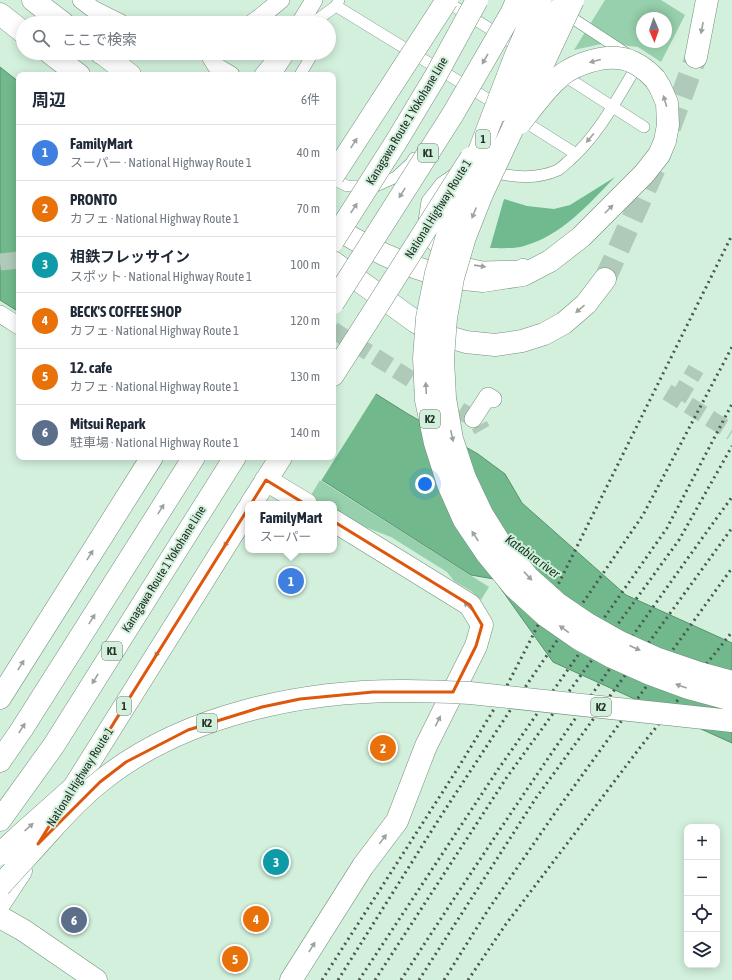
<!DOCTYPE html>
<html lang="ja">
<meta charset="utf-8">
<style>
:root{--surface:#fff;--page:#f6f6f7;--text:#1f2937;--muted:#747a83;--line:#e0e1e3;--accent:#a51453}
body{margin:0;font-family:"Asap Condensed","Noto Sans JP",sans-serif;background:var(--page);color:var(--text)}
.controls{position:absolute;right:12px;bottom:12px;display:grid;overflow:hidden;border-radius:8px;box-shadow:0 2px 10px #0003}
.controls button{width:36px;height:36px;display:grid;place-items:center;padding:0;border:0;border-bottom:1px solid var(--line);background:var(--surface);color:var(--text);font:20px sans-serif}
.compass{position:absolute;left:636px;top:12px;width:36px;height:36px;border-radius:50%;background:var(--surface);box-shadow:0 2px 10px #0003;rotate:178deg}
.you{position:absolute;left:425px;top:484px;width:14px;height:14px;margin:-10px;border:3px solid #fff;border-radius:50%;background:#1a73e8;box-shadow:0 0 0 6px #1a73e833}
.badge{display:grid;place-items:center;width:26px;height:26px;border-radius:50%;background:var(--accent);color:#fff;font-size:13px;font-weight:700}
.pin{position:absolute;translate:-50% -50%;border:2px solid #fff;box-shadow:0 1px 4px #0006}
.popup{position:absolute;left:245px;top:501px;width:92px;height:52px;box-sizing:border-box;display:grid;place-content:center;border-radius:8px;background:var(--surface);filter:drop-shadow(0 1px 3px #0005);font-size:13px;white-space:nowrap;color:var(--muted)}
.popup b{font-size:15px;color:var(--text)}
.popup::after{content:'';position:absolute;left:50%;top:100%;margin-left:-8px;border:8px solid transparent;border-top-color:var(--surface)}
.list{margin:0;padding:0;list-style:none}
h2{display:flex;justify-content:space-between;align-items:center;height:52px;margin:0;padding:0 16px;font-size:17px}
h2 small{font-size:13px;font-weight:400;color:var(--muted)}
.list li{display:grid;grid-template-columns:26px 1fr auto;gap:12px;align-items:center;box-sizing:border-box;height:56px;padding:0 16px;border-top:1px solid var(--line)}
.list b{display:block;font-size:15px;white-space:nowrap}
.list p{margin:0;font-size:13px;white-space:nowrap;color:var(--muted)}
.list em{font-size:13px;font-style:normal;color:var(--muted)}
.icon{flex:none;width:22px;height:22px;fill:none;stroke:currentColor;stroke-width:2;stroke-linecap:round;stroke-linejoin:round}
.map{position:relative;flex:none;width:732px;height:980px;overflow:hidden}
.search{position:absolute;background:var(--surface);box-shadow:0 2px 10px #0003;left:16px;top:16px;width:320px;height:44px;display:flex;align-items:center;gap:10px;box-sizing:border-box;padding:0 14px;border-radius:22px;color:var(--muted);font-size:15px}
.panel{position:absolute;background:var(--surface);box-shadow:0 2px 10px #0003;left:16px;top:72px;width:320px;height:388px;border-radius:8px}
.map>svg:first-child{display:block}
.green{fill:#97d0ac;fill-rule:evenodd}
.forest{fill:#71b98e}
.water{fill:#71b98d;stroke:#5a906f}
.pier{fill:#d2f0dc}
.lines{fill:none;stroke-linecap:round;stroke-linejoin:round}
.pedestrian-tunnel{stroke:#afcab8;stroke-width:17;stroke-dasharray:17 8;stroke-linecap:butt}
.minor-tunnel{stroke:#afcab8;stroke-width:22;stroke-dasharray:22 11;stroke-linecap:butt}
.service-casing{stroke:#748f7d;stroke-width:12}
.pedestrian-casing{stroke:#748f7d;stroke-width:18}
.minor-casing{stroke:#748f7d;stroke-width:23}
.tertiary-casing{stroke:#748f7d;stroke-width:23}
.trunk-casing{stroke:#748f7d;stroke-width:23}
.motorway-casing{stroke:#748f7d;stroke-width:23}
.service{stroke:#fff;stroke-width:11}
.pedestrian{stroke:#fff;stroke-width:17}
.minor{stroke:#fff;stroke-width:22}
.tertiary{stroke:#fff;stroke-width:22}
.trunk{stroke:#fff;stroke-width:22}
.motorway{stroke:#fff;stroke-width:22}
.rail{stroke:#49594e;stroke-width:3;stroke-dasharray:2 4;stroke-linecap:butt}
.minor-bridge-casing{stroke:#748f7d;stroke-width:23;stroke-linecap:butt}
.trunk-bridge-casing{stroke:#748f7d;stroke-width:23;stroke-linecap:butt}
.motorway-bridge-casing{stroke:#748f7d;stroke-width:23;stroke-linecap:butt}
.minor-bridge{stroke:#fff;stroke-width:22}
.trunk-bridge{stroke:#fff;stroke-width:22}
.motorway-bridge{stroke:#fff;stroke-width:22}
.oneway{fill:#9ca29e}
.marked{fill:none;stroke:#de570d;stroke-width:3;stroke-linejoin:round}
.labels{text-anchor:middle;stroke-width:4;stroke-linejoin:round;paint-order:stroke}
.shield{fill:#d2f0dc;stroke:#586a5e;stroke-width:1}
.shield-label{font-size:11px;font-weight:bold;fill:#243028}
.street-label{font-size:12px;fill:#243028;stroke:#d2f0dc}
.water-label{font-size:13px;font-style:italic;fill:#123220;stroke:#d2f0dc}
</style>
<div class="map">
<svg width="732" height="980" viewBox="0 0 732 980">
<rect width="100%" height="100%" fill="#d2f0dc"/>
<path class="green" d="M 605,0 L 661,0 L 685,15 L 661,62 L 638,47 L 606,43 L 574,50 ZM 642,18 L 666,18 L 666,42 L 642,42 Z
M 320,480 L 489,587 L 481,600 L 471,591 L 454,581 L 447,572 L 391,537 L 342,518 L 334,513 L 334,504 L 320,504 L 310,497 Z"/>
<path class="forest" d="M 615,177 C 589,204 561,236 524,246 C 515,249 500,248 490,248 L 504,199 L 527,206 L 554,209 L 570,205 Z"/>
<path class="water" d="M 0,67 L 19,82 L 19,312 L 0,300 Z
M 333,367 L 408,414 L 478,454 L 505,474 L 522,503 L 626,595 L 732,643 L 732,743 L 553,662 L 494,579 L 471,575 L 286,457 L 333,457 Z"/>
<path class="pier" d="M 333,365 L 377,392 L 321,481 L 285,458 L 284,457 L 333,457 Z"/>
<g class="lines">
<path class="pedestrian-tunnel" d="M 0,262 L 19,260
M 333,330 L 477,421 L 482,430
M 667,392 L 732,432
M 678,399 L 696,369"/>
<path class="minor-tunnel" d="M 605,279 L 655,168 L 696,57"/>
<g class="service-casing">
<path id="service" d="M 444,0 L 522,49
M 336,6 L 499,106
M 313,23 L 336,6 L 339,0
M 560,73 L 644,127
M 273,75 L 280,68 L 290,53
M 300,75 L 313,53
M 519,118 L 576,154
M 490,172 C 513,177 536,180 558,170 C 563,167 566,163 570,160 C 598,135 616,101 635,69 L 633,58 L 563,12
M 454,174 L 441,183 L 427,201 L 424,221 L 432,244 L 451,260 L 483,267 L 519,266 L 523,264
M 333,179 L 347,186 L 376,186 L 396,177 L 411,163 L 414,158"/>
</g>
<g class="pedestrian-casing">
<path id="pedestrian" d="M 81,0 L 93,9 L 121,23
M 252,23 L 259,18 L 281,0
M 300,23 L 314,0
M 208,53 L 216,66 L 231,75
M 263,75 L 281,53
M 0,314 L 19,326
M 473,419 L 488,396 L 493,399"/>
</g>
<g class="minor-casing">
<path id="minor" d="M 102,53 L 130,75
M 696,57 L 707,0
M 333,226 L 354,239 L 385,255 L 417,268 L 445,277 L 483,281 L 523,275 L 550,261 L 581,237 L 644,174 L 659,155 L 665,141 L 668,125 L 667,103 L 660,87 L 655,79
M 266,480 L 306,504
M 0,917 L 23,930 L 96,980
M 291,980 L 363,866 L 397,821 L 426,746 L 476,646 L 482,625 L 470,605 L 334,521"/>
</g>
<g class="tertiary-casing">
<path id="tertiary" d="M 33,0 L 63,23
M 0,14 L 23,32
M 50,53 L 79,75
M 101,53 L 102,53
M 333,262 L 416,322 L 435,333 L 466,342 L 495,345 L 522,341 L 544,334 L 564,323 L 586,304 L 605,279"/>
</g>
<g class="trunk-casing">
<path id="trunk" d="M 333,375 L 367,322
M 251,504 L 281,457
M 0,698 L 152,457
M 62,806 L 248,509
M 0,903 L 21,871"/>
</g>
<g class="motorway-casing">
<path id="motorway" d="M 0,761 L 22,729 L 194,457
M 0,820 L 54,745 L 235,457"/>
</g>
<use href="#service" class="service"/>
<use href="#pedestrian" class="pedestrian"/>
<use href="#minor" class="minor"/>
<use href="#tertiary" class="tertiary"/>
<use href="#trunk" class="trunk"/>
<use href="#motorway" class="motorway"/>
<path class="rail" d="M 322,980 L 458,768 L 499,701 L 532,637 L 732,235
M 338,980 L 439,819 L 530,680 L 643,515 L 732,347
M 359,980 L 497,771 L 667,528 L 732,404
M 375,980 L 507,777 L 679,540 L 732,446
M 401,980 C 507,816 617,655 732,497
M 419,980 L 536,798 L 732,528
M 444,980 L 488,910 L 557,810 L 732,568
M 468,980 L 506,924 L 642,745 L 732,632"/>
<g class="minor-bridge-casing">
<path id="minor-bridge" d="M 520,123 C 531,109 541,95 554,82 C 557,80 560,76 563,74 C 577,64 601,56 618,58 C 632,59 646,69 655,79"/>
</g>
<g class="trunk-bridge-casing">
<path id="trunk-bridge" d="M 501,110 L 517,84 L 559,10
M 333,176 L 447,0
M 367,322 L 471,158"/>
</g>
<g class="motorway-bridge-casing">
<path id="motorway-bridge" d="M 540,0 L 515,57 L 448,233 L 436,273 L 427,318 L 424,358 L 426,400 L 435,443 L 448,484 L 464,520 L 487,554 L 514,587 L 546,616 L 579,639 L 612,657 L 650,674 L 688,688 L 732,700
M 573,0 L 482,194 L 465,237 L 453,278 L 446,318 L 443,359 L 445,398 L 452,439 L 465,478 L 482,514 L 502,546 L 529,578 L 557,603 L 588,624 L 620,642 L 658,659 L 696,672 L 732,682
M 333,241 L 396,142 L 435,77 L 477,0
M 333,303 L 453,114 L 512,12 L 517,0
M 0,854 L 17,838 L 72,789
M 0,886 C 16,868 33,850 49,832 C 65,814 82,796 101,781 C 183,715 303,690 406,691 C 428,691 449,692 470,693 L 732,721"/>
</g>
<use href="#minor-bridge" class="minor-bridge"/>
<use href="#trunk-bridge" class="trunk-bridge"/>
<use href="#motorway-bridge" class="motorway-bridge"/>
</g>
<defs><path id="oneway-solid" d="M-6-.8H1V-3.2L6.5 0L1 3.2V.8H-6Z"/></defs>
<g class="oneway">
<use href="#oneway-solid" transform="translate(702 28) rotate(101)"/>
<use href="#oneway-solid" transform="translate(485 59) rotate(120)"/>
<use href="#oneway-solid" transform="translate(595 61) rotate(165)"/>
<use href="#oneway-solid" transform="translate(665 101) rotate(-106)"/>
<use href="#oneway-solid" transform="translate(590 138) rotate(130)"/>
<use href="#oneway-solid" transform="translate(354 143) rotate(-57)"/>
<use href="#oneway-solid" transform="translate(402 193) rotate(122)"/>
<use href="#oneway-solid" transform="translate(354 208) rotate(-57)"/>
<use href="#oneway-solid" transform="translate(609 209) rotate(-45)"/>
<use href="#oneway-solid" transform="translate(474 213) rotate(112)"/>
<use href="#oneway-solid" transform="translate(480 266) rotate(8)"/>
<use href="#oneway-solid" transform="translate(580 309) rotate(139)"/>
<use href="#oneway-solid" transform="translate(426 388) rotate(-93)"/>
<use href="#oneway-solid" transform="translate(452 436) rotate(77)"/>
<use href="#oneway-solid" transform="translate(161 509) rotate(-58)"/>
<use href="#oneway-solid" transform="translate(475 536) rotate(-123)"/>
<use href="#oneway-solid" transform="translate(227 542) rotate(122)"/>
<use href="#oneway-solid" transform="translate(90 555) rotate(-58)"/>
<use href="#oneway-solid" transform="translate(528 576) rotate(47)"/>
<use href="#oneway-solid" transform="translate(468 606) rotate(-136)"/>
<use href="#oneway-solid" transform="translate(92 619) rotate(-58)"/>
<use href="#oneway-solid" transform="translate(564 629) rotate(-144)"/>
<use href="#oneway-solid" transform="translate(635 648) rotate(24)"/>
<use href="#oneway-solid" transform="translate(158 652) rotate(122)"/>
<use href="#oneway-solid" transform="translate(21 665) rotate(-58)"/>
<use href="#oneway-solid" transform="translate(95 679) rotate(122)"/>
<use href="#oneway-solid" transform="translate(681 686) rotate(-160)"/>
<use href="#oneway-solid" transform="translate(438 721) rotate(-64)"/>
<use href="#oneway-solid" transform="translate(22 728) rotate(-57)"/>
<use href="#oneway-solid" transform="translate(29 827) rotate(-42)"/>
<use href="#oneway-solid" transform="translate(383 839) rotate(-53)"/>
<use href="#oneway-solid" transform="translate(312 947) rotate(-58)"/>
</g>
<path class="marked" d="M 266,480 L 470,605 L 482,625 L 476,646 L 453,692 L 373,692 L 300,699 L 262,707 L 188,730 L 126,762 L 100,782 L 38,844 Z"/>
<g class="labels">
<g class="shield">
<rect x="476" y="130" width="14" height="18" rx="3"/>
<rect x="418" y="144" width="20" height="18" rx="3"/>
<rect x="420" y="410" width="20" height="18" rx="3"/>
<rect x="102" y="642" width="20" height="18" rx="3"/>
<rect x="117" y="697" width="14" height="18" rx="3"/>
<rect x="591" y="698" width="20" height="18" rx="3"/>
<rect x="197" y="714" width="20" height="18" rx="3"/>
</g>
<g class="shield-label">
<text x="483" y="143">1</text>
<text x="428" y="157">K1</text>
<text x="430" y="423">K2</text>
<text x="112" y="655">K1</text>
<text x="124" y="710">1</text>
<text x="601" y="711">K2</text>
<text x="207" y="727">K2</text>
</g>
<g class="street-label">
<text transform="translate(407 121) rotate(-59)" y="4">Kanagawa Route 1 Yokohane Line</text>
<text transform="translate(438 209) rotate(-58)" y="4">National Highway Route 1</text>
<text transform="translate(164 569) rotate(-58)" y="4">Kanagawa Route 1 Yokohane Line</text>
<text transform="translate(80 777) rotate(-58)" y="4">National Highway Route 1</text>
</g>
<g class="water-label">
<text transform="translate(533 556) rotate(36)" y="5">Katabira river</text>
</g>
</g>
</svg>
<div class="controls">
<button>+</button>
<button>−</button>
<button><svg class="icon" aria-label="locate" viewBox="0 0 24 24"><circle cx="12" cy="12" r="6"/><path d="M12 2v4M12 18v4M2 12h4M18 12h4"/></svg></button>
<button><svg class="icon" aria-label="layers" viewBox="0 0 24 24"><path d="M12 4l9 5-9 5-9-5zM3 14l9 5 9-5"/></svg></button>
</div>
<svg class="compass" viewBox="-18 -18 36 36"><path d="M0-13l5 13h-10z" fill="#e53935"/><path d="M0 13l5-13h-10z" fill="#747a83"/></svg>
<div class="you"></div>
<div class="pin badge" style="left:291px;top:581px;background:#3f7fe0">1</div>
<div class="popup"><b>FamilyMart</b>スーパー</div>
<div class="pin badge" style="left:383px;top:748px;background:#e8710a">2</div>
<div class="pin badge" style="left:276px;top:862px;background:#0f9aa8">3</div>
<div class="pin badge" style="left:256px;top:919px;background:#e8710a">4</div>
<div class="pin badge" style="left:235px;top:959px;background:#e8710a">5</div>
<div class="pin badge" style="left:74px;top:920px;background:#5c6f8a">6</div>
<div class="search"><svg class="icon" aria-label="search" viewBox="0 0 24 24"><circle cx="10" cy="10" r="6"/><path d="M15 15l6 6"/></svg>ここで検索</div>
<section class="panel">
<h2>周辺<small>6件</small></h2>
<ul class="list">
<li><span class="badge" style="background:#3f7fe0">1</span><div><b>FamilyMart</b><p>スーパー · National Highway Route 1</p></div><em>40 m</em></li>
<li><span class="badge" style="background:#e8710a">2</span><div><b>PRONTO</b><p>カフェ · National Highway Route 1</p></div><em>70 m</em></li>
<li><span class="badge" style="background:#0f9aa8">3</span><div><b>相鉄フレッサイン</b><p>スポット · National Highway Route 1</p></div><em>100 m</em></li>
<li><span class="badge" style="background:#e8710a">4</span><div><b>BECK'S COFFEE SHOP</b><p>カフェ · National Highway Route 1</p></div><em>120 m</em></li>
<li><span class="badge" style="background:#e8710a">5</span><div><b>12. cafe</b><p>カフェ · National Highway Route 1</p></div><em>130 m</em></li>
<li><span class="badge" style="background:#5c6f8a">6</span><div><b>Mitsui Repark</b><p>駐車場 · National Highway Route 1</p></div><em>140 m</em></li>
</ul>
</section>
</div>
